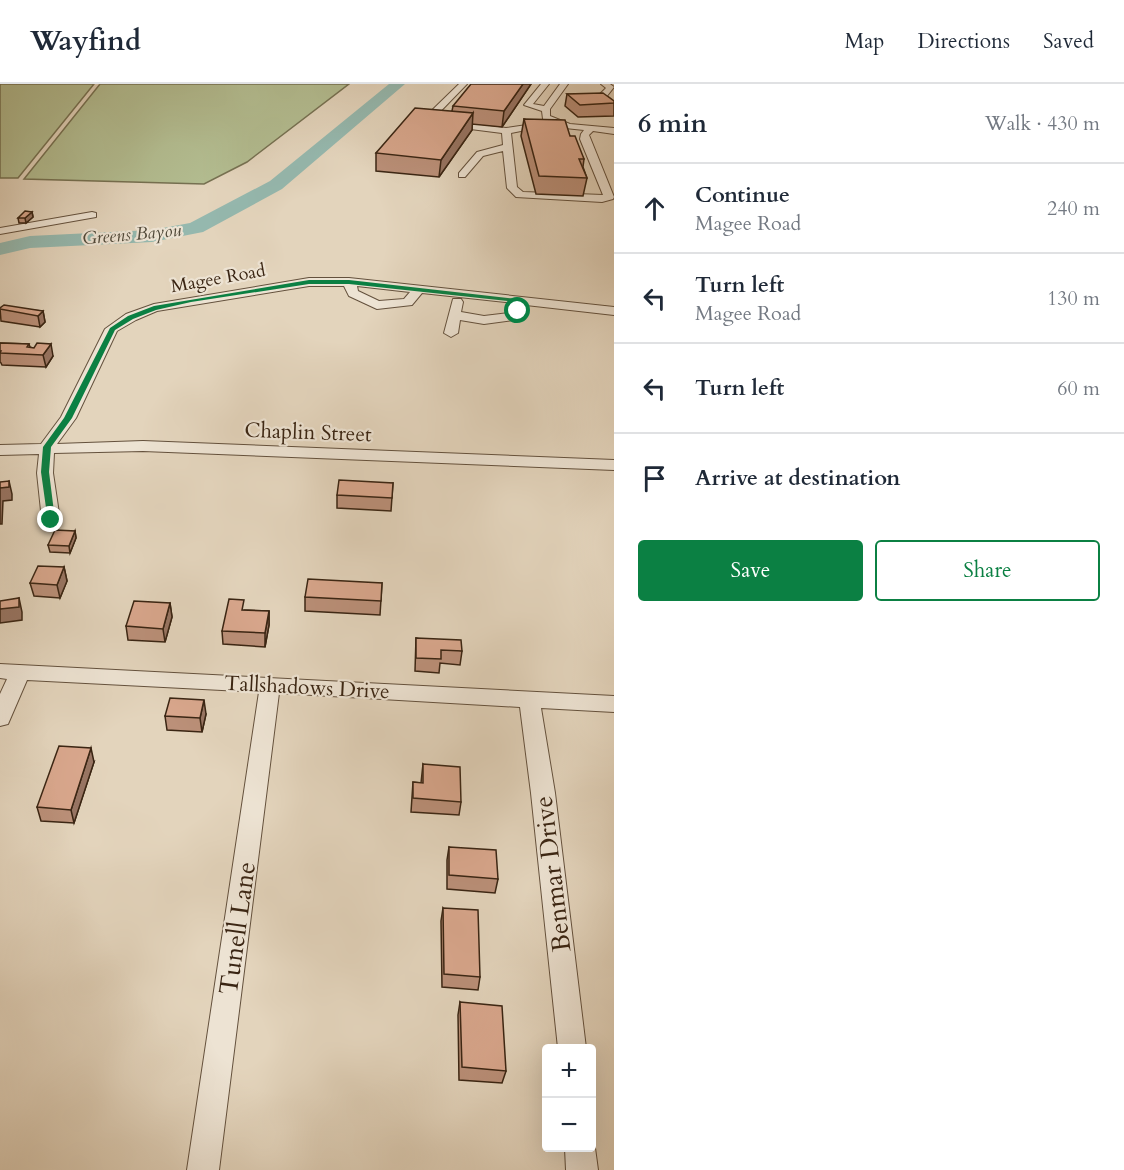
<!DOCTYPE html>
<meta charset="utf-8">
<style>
:root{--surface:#fff;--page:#f6f6f7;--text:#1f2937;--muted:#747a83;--line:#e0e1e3;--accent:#0b8043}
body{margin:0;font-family:Cardo,serif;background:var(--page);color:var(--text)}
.controls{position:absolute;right:18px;bottom:18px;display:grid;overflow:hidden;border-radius:6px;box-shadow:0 6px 24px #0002}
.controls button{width:54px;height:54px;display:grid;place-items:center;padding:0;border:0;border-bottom:2px solid var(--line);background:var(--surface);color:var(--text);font:30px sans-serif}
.stop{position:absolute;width:18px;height:18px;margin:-14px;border:4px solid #0b8043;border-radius:50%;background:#fff}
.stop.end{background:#0b8043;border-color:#fff;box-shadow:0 2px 6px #0008}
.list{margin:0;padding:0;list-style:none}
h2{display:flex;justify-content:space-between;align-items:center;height:78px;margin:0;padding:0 24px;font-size:26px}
h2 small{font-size:20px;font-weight:400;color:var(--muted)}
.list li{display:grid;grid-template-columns:39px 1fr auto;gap:18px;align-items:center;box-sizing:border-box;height:90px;padding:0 24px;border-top:2px solid var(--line)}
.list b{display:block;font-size:22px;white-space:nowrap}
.list p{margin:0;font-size:20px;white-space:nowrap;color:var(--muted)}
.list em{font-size:20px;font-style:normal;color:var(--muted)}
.actions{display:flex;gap:12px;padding:18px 24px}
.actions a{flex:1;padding:14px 0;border:2px solid var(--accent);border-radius:6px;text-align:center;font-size:21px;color:var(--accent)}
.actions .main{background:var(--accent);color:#fff}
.icon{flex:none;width:33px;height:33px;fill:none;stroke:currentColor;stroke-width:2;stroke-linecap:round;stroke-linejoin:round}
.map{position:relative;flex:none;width:614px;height:1086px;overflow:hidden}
header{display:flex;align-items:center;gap:36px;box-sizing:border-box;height:84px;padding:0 30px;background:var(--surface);border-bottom:2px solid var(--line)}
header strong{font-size:28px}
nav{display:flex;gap:33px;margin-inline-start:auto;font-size:21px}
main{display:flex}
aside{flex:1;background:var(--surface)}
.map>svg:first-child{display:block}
.green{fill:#b3bd91;stroke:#767152;stroke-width:1.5}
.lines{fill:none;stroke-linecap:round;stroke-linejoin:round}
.river{fill:#95b8ae;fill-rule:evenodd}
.minor-casing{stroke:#64513d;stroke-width:2}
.minor{fill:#ede3d3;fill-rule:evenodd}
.wall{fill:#bb9079;stroke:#3a2513;stroke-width:1.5}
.shaded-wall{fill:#987563;stroke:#3a2513;stroke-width:1.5}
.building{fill:#d9a78d;stroke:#3a2513;stroke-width:1.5}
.route{fill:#0b8043}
.labels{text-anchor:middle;stroke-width:4.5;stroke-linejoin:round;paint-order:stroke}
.far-water-label{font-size:18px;font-style:italic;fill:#514a3a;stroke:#ede3d3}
.far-street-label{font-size:18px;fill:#3a2513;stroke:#ede3d3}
.street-label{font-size:21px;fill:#3a2513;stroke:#ede3d3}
.near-street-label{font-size:26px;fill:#3a2513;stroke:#ede3d3}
</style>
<header>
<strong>Wayfind</strong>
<nav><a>Map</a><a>Directions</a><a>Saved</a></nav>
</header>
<main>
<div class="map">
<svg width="614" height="1086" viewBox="0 0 614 1086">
<rect width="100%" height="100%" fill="#e3d4bc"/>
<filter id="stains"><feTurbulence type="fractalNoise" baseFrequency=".00333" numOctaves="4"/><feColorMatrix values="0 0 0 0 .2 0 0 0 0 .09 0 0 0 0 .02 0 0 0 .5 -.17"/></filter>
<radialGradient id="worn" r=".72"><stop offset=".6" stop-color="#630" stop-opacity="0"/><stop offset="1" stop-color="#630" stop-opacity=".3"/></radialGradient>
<path class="green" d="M 0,0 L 94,0 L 18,94 L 0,94 Z
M 100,0 L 349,0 L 247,78 L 204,100 L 24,95 Z"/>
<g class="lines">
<path class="river" d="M 389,0 L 405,0 L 282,105 L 203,148 L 152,158 L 30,164 L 0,171 L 0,159 L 30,152 L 152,146 L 190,139 L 270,97 Z"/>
<g class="minor-casing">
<path id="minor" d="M 459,0 L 467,0 L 433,35 L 506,44 L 547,38 L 551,41 L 511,49 L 517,103 L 523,108 L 603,111 L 580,55 L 581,50 L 584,46 L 565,44 L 543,35 L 542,27 L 524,21 L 541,0 L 549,0 L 533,20 L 544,22 L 560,0 L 568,0 L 550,25 L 550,32 L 570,40 L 614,44 L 614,50 L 593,47 L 589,51 L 614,113 L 613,115 L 602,118 L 516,113 L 507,104 L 503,67 L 483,72 L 465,93 L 459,93 L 459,89 L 477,68 L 503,61 L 502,49 L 423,39 L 423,35 Z
M 601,0 L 610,0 L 614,3 L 607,12 L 614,18 L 614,25 L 600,15 L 599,11 L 606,4 Z
M 92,128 L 96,129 L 96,133 L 0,150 L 0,144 Z
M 309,194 L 349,194 L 614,223 L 614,231 L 526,221 L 519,235 L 514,236 L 484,240 L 460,236 L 458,249 L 451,253 L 444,249 L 453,215 L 461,215 L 463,218 L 461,228 L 484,232 L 509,229 L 514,219 L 422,209 L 412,221 L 377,225 L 349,212 L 344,202 L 309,202 L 157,227 L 136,236 L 117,247 L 76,334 L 57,360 L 143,357 L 614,376 L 614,386 L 143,367 L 54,369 L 53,389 L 60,436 L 57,440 L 45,440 L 42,436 L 37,389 L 39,370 L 0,371 L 0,361 L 41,360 L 61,333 L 105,245 L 126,230 L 154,220 ZM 357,202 L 410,208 L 404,215 L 379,217 L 358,207 Z
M 0,580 L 614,612 L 614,628 L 541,624 L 555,709 L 586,964 L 558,964 L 531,709 L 520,623 L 279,609 L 219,1086 L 187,1086 L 259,608 L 27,596 L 8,640 L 0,642 L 0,610 L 7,595 L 0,594 Z
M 592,1055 L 595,1064 L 598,1086 L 566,1086 L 565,1064 L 592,1064 Z"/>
</g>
<use href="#minor" class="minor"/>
</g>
<path class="wall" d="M 531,0 L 502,43 L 472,40 L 472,46 L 439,93 L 376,87 L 376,69 L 452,27 L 453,22 Z
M 567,10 L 614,17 L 614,32 L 578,33 L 565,22 Z
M 524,35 L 570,52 L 584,75 L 583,83 L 587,94 L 583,112 L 536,110 L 521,52 Z
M 32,128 L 33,133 L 26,139 L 19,139 L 18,134 Z
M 0,224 L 43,227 L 45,238 L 40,243 L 1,237 Z
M 0,259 L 29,260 L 30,263 L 53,272 L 46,283 L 2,281 L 1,279 L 0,278 Z
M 393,399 L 391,427 L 337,424 L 337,411 Z
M 75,447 L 76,454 L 70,469 L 50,468 L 48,461 Z
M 64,483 L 67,497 L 60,514 L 34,512 L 30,499 Z
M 382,499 L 380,531 L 305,527 L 305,513 Z
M 170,519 L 172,533 L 165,558 L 128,556 L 126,542 Z
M 244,526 L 269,527 L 269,541 L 265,563 L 223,560 L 222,547 Z
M 416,554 L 462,567 L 460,581 L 440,579 L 439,589 L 415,587 Z
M 206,630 L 202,648 L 167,646 L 165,632 Z
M 94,678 L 74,739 L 41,737 L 37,723 Z
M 423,680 L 461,718 L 459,731 L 411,728 L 413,698 L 421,699 Z
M 449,763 L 498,795 L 495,809 L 447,805 L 447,776 Z
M 443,824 L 480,893 L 478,906 L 442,903 L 441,837 Z
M 460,918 L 506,987 L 502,999 L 459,996 L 458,931 Z"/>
<path class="shaded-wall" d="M 523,0 L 531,0 L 502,43 L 504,27 Z
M 473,29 L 472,46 L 439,93 L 441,76 Z
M 32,128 L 33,133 L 26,139 L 25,134 Z
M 43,227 L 45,238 L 40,243 L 38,232 Z
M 51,260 L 53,272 L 46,283 L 43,271 Z
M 9,397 L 12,410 L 12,416 L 3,417 L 2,440 L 0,440 L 0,404 Z
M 75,447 L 76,454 L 70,469 L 69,462 Z
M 64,483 L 67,497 L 60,514 L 57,501 Z
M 19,514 L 22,528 L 22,536 L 0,539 L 0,525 Z
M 170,519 L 172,533 L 165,558 L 163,545 Z
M 269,527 L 269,541 L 265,563 L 265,549 Z
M 204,616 L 206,630 L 202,648 L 200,634 Z
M 91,664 L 94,678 L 74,739 L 71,726 Z"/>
<path class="building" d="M 471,0 L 523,0 L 504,27 L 453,22 Z
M 603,9 L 614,17 L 614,19 L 580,21 L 567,10 Z
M 415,24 L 473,29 L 441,76 L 376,69 Z
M 524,35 L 565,36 L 570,52 L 575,52 L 584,75 L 579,75 L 587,94 L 539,92 Z
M 25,127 L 32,128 L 25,134 L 18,134 Z
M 4,221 L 43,227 L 38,232 L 0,225 L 0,224 Z
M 0,259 L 29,260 L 27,263 L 34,264 L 37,259 L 51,260 L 43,271 L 0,269 L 1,267 L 0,267 Z
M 339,396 L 393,399 L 392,414 L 337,411 Z
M 9,397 L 9,403 L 0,404 L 0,398 Z
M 55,446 L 75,447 L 69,462 L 48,461 Z
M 38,482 L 64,483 L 57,501 L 30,499 Z
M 308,495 L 382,499 L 381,517 L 305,513 Z
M 19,514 L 19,523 L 0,525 L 0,517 Z
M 229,515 L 244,516 L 242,526 L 269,527 L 265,549 L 222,547 Z
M 134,517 L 170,519 L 163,545 L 126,542 Z
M 416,554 L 461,556 L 462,567 L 441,566 L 441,575 L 416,574 Z
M 170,614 L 204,616 L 200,634 L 165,632 Z
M 59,662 L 91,664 L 71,726 L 37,723 Z
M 423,680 L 460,683 L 461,718 L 413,714 L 413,698 L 423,699 Z
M 449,763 L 496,766 L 498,795 L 449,791 Z
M 443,824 L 478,826 L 480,893 L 444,890 Z
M 460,918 L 502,922 L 506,987 L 462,983 Z"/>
<path class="route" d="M 309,196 L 349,196 L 525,216 L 518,229 L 515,227 L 518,218 L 349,200 L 309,200 L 191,218 L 156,226 L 133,235 L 115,246 L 72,334 L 51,363 L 49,388 L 55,436 L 48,438 L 41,388 L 43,363 L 64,334 L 110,244 L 128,232 L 154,222 Z"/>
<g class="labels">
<g class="far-water-label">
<text transform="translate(132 150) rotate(-5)" y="6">Greens Bayou</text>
</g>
<g class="far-street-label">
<text transform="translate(218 194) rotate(-10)" y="6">Magee Road</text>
</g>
<g class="street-label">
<text transform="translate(308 348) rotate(2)" y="7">Chaplin Street</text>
<text transform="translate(307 603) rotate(3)" y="7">Tallshadows Drive</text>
</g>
<g class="near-street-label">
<text transform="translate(552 790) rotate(-97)" y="9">Benmar Drive</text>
<text transform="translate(237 844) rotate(-82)" y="9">Tunell Lane</text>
</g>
</g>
<rect width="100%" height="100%" filter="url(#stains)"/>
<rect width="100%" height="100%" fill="url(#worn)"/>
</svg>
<div class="controls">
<button>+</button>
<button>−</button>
</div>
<div class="stop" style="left:518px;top:227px"></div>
<div class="stop end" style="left:51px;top:436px"></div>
</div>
<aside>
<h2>6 min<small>Walk · 430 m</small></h2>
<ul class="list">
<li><svg class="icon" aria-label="ahead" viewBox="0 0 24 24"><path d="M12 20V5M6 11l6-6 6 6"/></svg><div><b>Continue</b><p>Magee Road</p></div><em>240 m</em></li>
<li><svg class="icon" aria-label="left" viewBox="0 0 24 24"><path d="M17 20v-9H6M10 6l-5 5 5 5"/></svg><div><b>Turn left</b><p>Magee Road</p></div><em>130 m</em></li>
<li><svg class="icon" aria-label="left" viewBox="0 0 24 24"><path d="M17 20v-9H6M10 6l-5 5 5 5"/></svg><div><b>Turn left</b></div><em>60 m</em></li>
<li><svg class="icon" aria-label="arrive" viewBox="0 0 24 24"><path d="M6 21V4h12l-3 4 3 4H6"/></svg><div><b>Arrive at destination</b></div></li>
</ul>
<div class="actions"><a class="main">Save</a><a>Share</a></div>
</aside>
</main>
